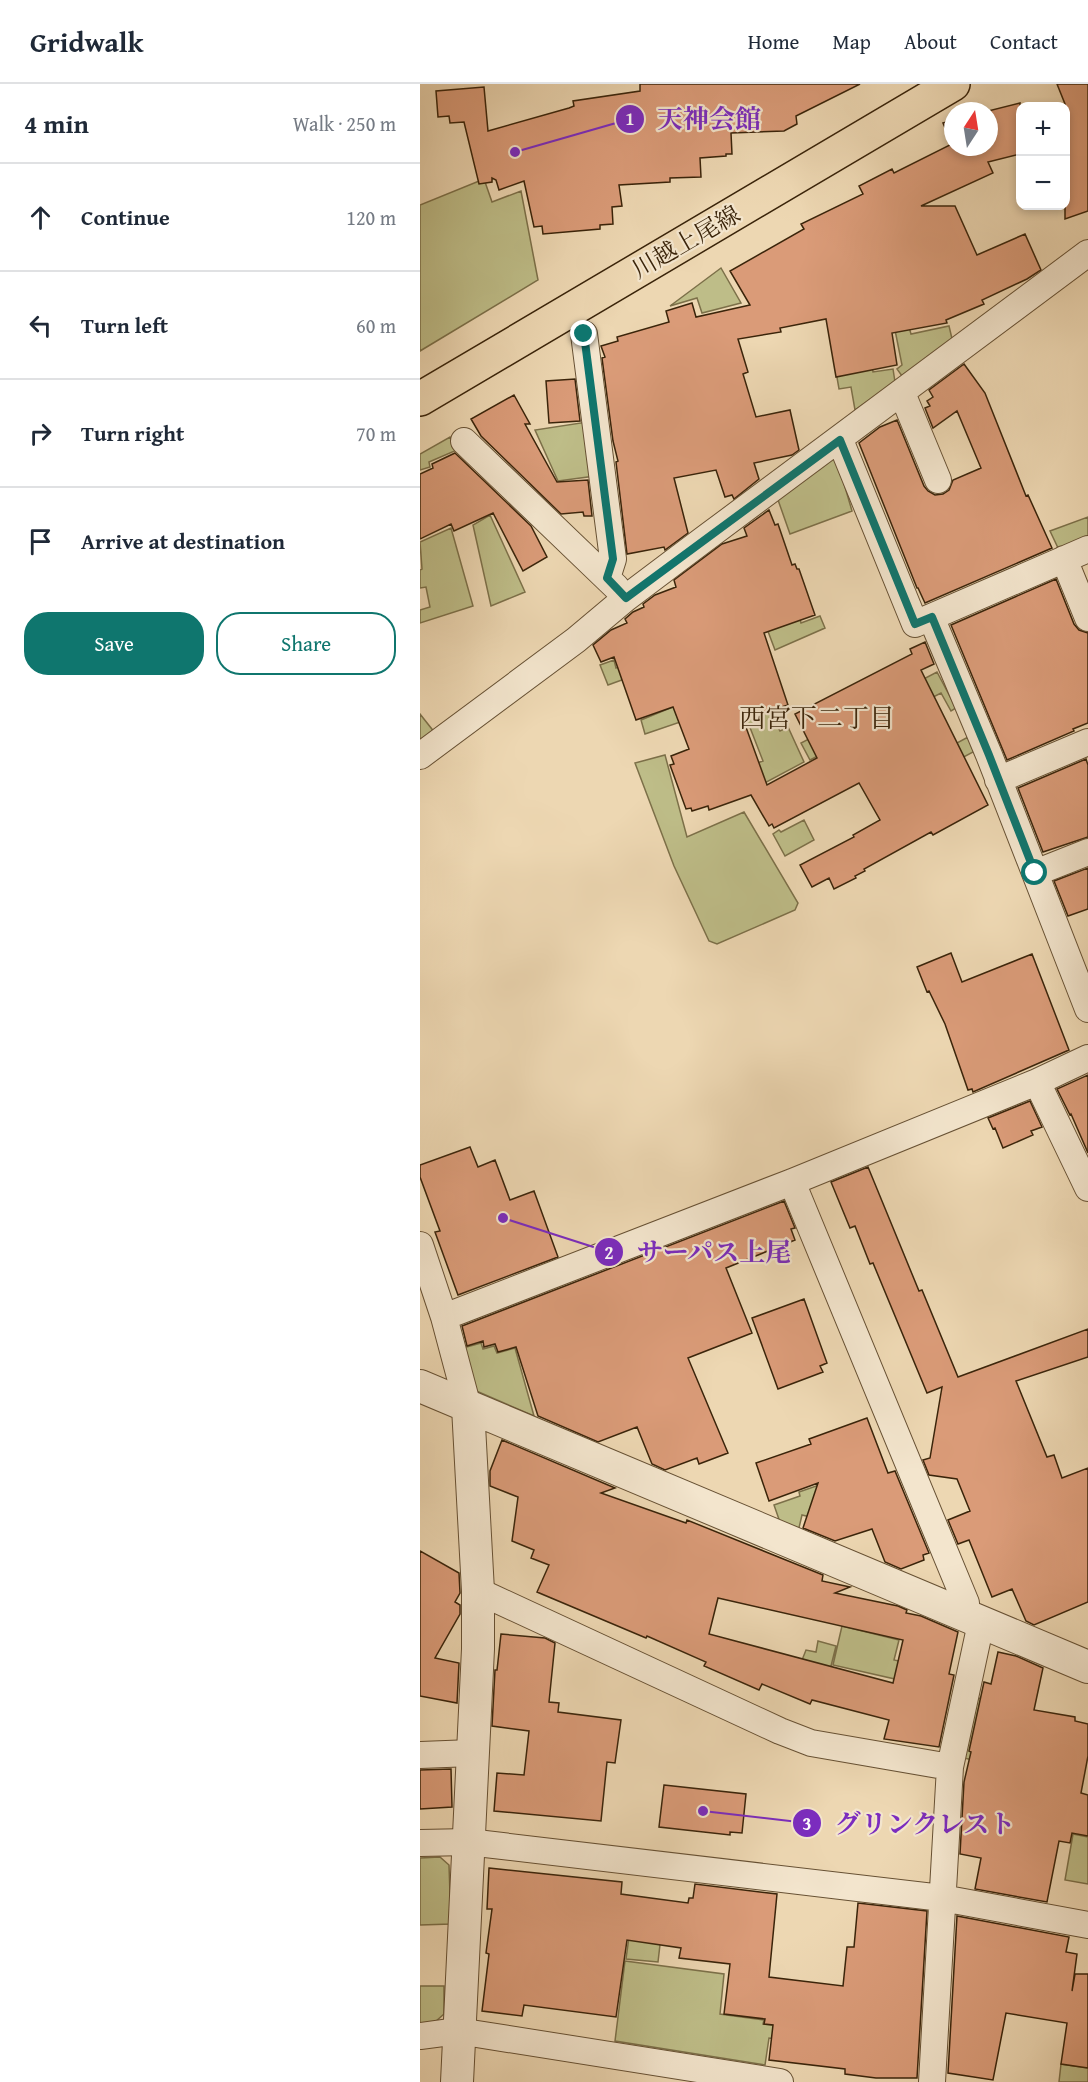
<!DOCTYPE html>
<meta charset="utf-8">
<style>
:root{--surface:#fff;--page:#f2f2f3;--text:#1f2937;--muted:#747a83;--line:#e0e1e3;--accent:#0f766e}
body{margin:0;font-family:"Gentium Book Plus","Noto Serif JP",serif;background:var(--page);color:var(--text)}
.controls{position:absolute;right:18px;top:18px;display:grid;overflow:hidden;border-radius:12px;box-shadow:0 3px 9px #0003}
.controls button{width:54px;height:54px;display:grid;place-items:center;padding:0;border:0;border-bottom:2px solid var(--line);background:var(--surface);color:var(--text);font:30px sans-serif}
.compass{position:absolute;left:524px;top:18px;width:54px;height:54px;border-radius:50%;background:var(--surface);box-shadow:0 3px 9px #0003;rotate:12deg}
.stop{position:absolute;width:18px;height:18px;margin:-14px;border:4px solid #0f766e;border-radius:50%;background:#fff}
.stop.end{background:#0f766e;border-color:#fff;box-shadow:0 2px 6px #0008}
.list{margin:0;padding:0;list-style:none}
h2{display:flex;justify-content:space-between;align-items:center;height:78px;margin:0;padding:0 24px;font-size:26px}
h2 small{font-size:20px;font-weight:400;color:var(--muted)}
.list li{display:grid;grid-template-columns:39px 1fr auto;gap:18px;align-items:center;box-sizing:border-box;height:108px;padding:0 24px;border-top:2px solid var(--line)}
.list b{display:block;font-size:22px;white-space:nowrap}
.list em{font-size:20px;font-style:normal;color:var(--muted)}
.actions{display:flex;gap:12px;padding:18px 24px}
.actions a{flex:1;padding:14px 0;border:2px solid var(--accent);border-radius:24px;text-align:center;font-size:21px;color:var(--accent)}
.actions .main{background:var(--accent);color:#fff}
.icon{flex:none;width:33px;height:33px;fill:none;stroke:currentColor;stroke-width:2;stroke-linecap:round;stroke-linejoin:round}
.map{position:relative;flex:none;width:668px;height:1998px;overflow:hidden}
header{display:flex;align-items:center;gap:36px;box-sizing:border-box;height:84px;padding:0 30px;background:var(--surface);border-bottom:2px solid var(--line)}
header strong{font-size:28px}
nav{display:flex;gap:33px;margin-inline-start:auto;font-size:21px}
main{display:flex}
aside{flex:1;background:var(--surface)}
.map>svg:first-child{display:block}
.green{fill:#bebd88;stroke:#7c7049;stroke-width:1.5}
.building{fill:#da9b78;stroke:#3a240a;stroke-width:1.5;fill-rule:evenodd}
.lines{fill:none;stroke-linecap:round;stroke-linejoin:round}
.minor-casing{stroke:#675134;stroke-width:28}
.tertiary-casing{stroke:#675134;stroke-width:34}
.primary-casing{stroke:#3a240a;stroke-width:36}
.minor{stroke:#f3e5cd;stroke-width:26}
.tertiary{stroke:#f3e5cd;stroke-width:32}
.primary{stroke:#edd7b2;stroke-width:33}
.route{stroke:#0f766e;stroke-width:8}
.labels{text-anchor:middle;stroke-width:4.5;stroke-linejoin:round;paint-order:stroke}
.street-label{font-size:24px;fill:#3a240a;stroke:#f3e5cd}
.neighbourhood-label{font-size:26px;fill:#3a240a;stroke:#f3e5cd}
.leader{fill:none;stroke:#7b2cbf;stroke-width:2}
.callout-dot{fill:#7b2cbf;stroke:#f3e5cd;stroke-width:2}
.mark-label{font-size:18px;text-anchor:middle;font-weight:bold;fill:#fff}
.callout-label{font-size:26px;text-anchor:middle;font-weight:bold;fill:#7b2cbf;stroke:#f3e5cd;stroke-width:4.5;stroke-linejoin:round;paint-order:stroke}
</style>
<header>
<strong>Gridwalk</strong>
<nav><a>Home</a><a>Map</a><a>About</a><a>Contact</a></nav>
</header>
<main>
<aside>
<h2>4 min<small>Walk · 250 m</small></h2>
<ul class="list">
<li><svg class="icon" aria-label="ahead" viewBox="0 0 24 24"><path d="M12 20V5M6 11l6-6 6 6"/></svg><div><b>Continue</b></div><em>120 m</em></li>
<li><svg class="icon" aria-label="left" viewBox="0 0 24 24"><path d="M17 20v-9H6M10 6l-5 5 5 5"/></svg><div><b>Turn left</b></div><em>60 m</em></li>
<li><svg class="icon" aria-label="right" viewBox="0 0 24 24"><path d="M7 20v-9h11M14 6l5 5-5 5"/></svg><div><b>Turn right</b></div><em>70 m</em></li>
<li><svg class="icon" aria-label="arrive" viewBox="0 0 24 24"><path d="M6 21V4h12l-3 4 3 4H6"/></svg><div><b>Arrive at destination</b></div></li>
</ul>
<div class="actions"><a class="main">Save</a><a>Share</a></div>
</aside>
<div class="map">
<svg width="668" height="1998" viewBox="0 0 668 1998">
<rect width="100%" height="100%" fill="#edd7b2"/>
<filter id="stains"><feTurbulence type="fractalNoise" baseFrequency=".00333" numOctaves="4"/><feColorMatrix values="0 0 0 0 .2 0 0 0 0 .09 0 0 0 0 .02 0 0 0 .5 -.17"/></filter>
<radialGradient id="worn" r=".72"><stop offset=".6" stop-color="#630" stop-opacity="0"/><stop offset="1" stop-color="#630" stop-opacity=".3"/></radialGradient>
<path class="green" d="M 64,95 L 72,118 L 101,107 L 118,196 L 0,267 L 0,121 Z
M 301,184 L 321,219 L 282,229 L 277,214 L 250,222 Z
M 529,242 L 533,259 L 482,292 L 477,285 L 482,281 L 475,246 L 489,243 L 491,250 Z
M 451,275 L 453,288 L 473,285 L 475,298 L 435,326 L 431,303 L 419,305 L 415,282 Z
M 167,338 L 175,392 L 138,397 L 115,346 Z
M 30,353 L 37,366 L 9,378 L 10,383 L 0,386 L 0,370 Z
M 416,372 L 432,427 L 370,450 L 357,413 Z
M 70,431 L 105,508 L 71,522 L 53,441 Z
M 668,433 L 668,453 L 639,466 L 630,447 Z
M 31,444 L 53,522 L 0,539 L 0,526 L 10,523 L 6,503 L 0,504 L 0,486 L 2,485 L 0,458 Z
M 400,532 L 405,544 L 355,566 L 346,542 L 380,535 L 381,539 Z
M 239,568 L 243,581 L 188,601 L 180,581 L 194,576 L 196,584 Z
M 517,588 L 536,624 L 531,627 L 521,609 L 390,676 L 381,659 Z
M 346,617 L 357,635 L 354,636 L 360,647 L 368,643 L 384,678 L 326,709 L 317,686 L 343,677 L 329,641 L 291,654 Z
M 255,622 L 278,632 L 225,650 L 221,636 Z
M 0,630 L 15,649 L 0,661 Z
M 548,653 L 555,667 L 504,694 L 511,673 Z
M 245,671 L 267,753 L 324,728 L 378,819 L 375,826 L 297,860 L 289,857 L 254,782 L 215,679 Z
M 384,736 L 394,756 L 365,772 L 353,750 L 359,746 L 361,748 Z
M 61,1259 L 63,1265 L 74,1262 L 77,1269 L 95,1264 L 114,1332 L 54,1306 L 43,1264 Z
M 399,1401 L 398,1435 L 382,1431 L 378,1448 L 362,1444 L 354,1421 L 380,1412 L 379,1408 Z
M 422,1542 L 479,1556 L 474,1576 L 479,1577 L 475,1595 L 413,1581 Z
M 398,1557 L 416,1562 L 408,1594 L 380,1581 L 386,1566 L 396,1568 Z
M 558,1614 L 565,1615 L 578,1682 L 544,1674 Z
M 653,1750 L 668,1753 L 668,1800 L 645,1796 Z
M 20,1773 L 29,1781 L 31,1840 L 0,1841 L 0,1774 Z
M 241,1852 L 238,1878 L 206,1875 L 209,1853 Z
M 205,1877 L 304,1890 L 300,1930 L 344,1936 L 343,1940 L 352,1941 L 353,1936 L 364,1956 L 349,1954 L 345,1981 L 195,1957 Z
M 0,1902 L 24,1902 L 24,1930 L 15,1938 L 0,1940 Z
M 641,1980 L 668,1984 L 668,1998 L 639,1998 Z"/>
<path class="building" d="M 220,0 L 440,0 L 376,32 L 377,40 L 364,47 L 311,49 L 312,70 L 306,70 L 306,72 L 280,74 L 281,93 L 250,94 L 250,98 L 199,101 L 202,122 L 192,123 L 193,140 L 180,141 L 180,145 L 123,150 L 122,142 L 114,143 L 104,97 L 79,106 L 76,96 L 72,94 L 72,98 L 59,100 L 44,38 L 30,39 L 29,32 L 18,33 L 16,7 L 64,3 L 68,47 L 149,24 L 154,22 L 153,17 L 220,7 Z
M 637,0 L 668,0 L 668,127 L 645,135 L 645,20 Z
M 600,19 L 600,70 L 568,78 L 573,89 L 501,122 L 535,122 L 557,171 L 605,150 L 621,186 L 607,195 L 562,216 L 564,220 L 526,236 L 527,239 L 472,249 L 477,281 L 416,293 L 406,235 L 360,244 L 361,248 L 318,255 L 328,288 L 323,290 L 336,333 L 370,326 L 379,366 L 372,371 L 334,379 L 339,395 L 314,415 L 312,411 L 305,413 L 296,386 L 254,394 L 268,449 L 245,466 L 244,463 L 207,470 L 196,378 L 198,377 L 193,357 L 182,274 L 185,273 L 181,262 L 198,257 L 197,253 L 249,238 L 246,227 L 272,219 L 276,233 L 330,221 L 310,187 L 384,145 L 381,140 L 443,110 L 439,102 L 472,85 L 474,89 L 532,60 L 523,39 L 533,36 L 533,63 L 569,63 L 568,27 Z
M 544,280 L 565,309 L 606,412 L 608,411 L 632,464 L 505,519 L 498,504 L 497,504 L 439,359 L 460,343 L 477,336 L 504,402 L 508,407 L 515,411 L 523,410 L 529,406 L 533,396 L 561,384 L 537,327 L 513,344 L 505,324 L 510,322 L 507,317 L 513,313 L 509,306 Z
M 155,295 L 160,337 L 129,339 L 126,297 Z
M 94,311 L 110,340 L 105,340 L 137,398 L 168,396 L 172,432 L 164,432 L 163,428 L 141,430 L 61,352 L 51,335 Z
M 35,369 L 111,442 L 127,473 L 103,487 L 73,429 L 34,447 L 31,440 L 0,455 L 0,390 L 13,384 L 12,380 Z
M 349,426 L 355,441 L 358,440 L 372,481 L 375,480 L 377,485 L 379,485 L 395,531 L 344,549 L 368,621 L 323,635 L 347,701 L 397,674 L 375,630 L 492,570 L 490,565 L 505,558 L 514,580 L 501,586 L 568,721 L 513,751 L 511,748 L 444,785 L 445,787 L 435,792 L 436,794 L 414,805 L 409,794 L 392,803 L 380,781 L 434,753 L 433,751 L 460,736 L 439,699 L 354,744 L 352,740 L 349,742 L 331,711 L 289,726 L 288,722 L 272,727 L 271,724 L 266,725 L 250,681 L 254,680 L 251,672 L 269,665 L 253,623 L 216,636 L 194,573 L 181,578 L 173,561 L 191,546 L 207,539 L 205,535 L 213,528 L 224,523 L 223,520 L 235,511 L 256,503 L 254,496 L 302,460 L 327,452 L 324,444 Z
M 636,495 L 654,540 L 659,546 L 668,549 L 668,639 L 653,645 L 654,647 L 587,676 L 531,541 Z
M 666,675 L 668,681 L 668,753 L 623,768 L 598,704 Z
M 668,784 L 668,825 L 648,832 L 634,797 Z
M 531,869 L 542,898 L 612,870 L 649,966 L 553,1008 L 552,1005 L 548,1006 L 525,940 L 509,907 L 507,908 L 497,883 Z
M 668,991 L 668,1069 L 651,1030 L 650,1031 L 637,1005 Z
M 610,1017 L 622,1043 L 611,1047 L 613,1051 L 583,1064 L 575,1044 L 573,1045 L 568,1034 Z
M 50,1063 L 58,1083 L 75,1076 L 90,1116 L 114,1107 L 138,1173 L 38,1211 L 15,1148 L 20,1147 L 0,1093 L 0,1081 Z
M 448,1083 L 499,1207 L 502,1206 L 538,1293 L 668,1245 L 668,1273 L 596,1297 L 627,1373 L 634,1371 L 642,1394 L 668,1384 L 668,1518 L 614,1541 L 606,1537 L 592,1505 L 572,1513 L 549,1456 L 538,1460 L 528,1436 L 550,1427 L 537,1395 L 509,1391 L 503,1376 L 510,1374 L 522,1303 L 507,1309 L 453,1179 L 450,1180 L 435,1142 L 430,1144 L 411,1098 Z
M 364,1117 L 375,1144 L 371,1145 L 375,1156 L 306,1184 L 332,1249 L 268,1274 L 308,1369 L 279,1380 L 277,1374 L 245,1386 L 232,1380 L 217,1343 L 178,1358 L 118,1332 L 96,1263 L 78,1268 L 75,1260 L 64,1263 L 63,1257 L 47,1262 L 42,1242 Z
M 384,1215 L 407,1279 L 400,1282 L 403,1288 L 358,1305 L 332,1234 Z
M 447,1334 L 468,1389 L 475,1387 L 509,1469 L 503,1471 L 504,1476 L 481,1485 L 465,1478 L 452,1445 L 415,1457 L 383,1444 L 398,1399 L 349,1417 L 336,1379 L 391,1360 L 389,1355 Z
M 82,1356 L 195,1404 L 181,1409 L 266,1439 L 267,1436 L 403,1491 L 402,1497 L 430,1503 L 415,1509 L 478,1522 L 487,1526 L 486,1529 L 501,1532 L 538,1548 L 529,1590 L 534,1591 L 519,1663 L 464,1655 L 469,1636 L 392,1616 L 390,1620 L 342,1600 L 339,1606 L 284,1582 L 286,1578 L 227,1552 L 226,1554 L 117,1508 L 129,1481 L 111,1474 L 114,1466 L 92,1457 L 98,1413 L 70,1402 L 70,1387 ZM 298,1514 L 483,1556 L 473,1599 L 289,1550 Z
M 0,1467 L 39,1489 L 40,1509 L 35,1518 L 40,1521 L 40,1530 L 15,1574 L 39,1579 L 37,1619 L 0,1612 Z
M 81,1550 L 125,1554 L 135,1559 L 129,1618 L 139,1619 L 138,1628 L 201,1636 L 195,1679 L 187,1678 L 181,1737 L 74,1727 L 77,1689 L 104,1691 L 109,1647 L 72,1642 L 75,1586 L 77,1586 Z
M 578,1568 L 596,1572 L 623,1584 L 614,1626 L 655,1633 L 655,1637 L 668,1640 L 668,1672 L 661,1709 L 668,1711 L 668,1752 L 652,1749 L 650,1759 L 639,1757 L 627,1818 L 555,1805 L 561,1774 L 540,1770 L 544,1698 L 551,1668 L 549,1667 L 564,1598 L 571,1600 Z
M 31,1685 L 32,1723 L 0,1725 L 0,1686 Z
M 244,1701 L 326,1710 L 322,1749 L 310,1748 L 310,1751 L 239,1743 Z
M 69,1784 L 202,1798 L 201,1810 L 268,1819 L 269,1814 L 273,1814 L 275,1800 L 357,1810 L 349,1893 L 423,1902 L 427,1863 L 434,1863 L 438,1819 L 507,1827 L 497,1994 L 456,1994 L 425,1990 L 425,1985 L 349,1976 L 353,1941 L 344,1940 L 345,1935 L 304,1930 L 310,1880 L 259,1874 L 261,1864 L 207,1856 L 196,1933 L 104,1921 L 102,1932 L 62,1927 L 69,1870 L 66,1869 L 72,1825 L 67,1825 Z
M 537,1832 L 649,1853 L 646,1868 L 657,1870 L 652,1907 L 655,1890 L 668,1890 L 668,1984 L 641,1980 L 647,1939 L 586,1929 L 573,1996 L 528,1989 Z"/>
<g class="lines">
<g class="minor-casing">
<path id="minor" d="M 164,250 L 193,475 L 187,494
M 482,309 L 518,396
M 420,356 L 495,540 L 668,465
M 44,357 L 196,503
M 644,475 L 668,534
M 511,533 L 569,671 L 668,925
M 0,672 L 156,556 L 206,514 L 283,456 L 668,169
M 578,696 L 668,658
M 615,789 L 668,768
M 617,998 L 668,1104
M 372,1098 L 546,1519 L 543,1532
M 0,1161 L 24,1233 L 48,1323
M 24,1233 L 372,1098 L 617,998 L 668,974
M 58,1507 L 360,1647 L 391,1659 L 530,1683 L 561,1539
M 0,1671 L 52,1669
M 0,1759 L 48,1758 L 522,1814 L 668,1841
M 0,1952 L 38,1947 L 360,1998
M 512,1998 L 530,1683"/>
</g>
<g class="tertiary-casing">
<path id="tertiary" d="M 0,1302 L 668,1583
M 37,1998 L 58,1565 L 58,1507 L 48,1323"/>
</g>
<g class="primary-casing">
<path id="primary" d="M 0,315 L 533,0"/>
</g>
<use href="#minor" class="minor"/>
<use href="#tertiary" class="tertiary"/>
<use href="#primary" class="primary"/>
</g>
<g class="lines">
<path class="route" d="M 164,250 L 193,475 L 187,494 L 206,514 L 420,356 L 495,540 L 512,533 L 569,671 L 615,789"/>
</g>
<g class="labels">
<g class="street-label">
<text transform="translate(266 158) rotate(-30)" y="8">川越上尾線</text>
</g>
<g class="neighbourhood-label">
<text x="397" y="643">西宮下二丁目</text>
</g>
</g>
<path class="leader" d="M95 68L210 35M83 1134L189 1168M283 1727L387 1739"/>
<g class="callout-dot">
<circle cx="95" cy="68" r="6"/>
<circle cx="83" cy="1134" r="6"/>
<circle cx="283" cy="1727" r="6"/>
<circle cx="210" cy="35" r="15"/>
<circle cx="189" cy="1168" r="15"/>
<circle cx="387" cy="1739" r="15"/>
</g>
<g class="mark-label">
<text x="210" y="41">1</text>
<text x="189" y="1175">2</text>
<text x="387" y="1746">3</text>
</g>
<g class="callout-label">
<text x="289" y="44">天神会館</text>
<text x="294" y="1177">サーパス上尾</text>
<text x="505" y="1749">グリンクレスト</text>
</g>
<rect width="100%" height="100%" filter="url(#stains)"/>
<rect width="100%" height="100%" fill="url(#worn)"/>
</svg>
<div class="controls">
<button>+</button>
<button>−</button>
</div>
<svg class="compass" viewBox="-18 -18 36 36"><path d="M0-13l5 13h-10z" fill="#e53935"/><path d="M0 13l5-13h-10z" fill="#747a83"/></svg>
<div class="stop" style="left:615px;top:789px"></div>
<div class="stop end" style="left:164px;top:250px"></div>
</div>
</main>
